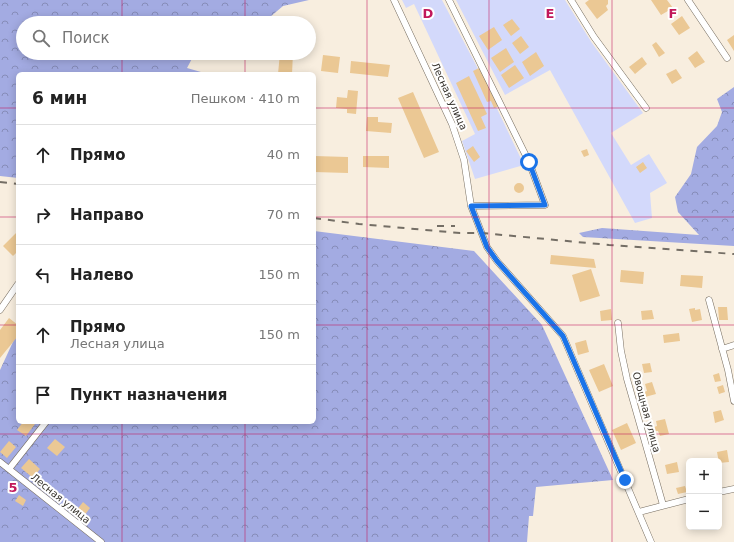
<!DOCTYPE html>
<html lang="ru">
<meta charset="utf-8">
<style>
:root{--surface:#fff;--page:#f6f6f6;--text:#222;--muted:#767676;--line:#e0e0e0}
body{margin:0;font-family:"DejaVu Sans",sans-serif;background:var(--page);color:var(--text)}
.controls{position:absolute;right:12px;bottom:12px;display:grid;overflow:hidden;border-radius:6px;box-shadow:0 2px 10px #0003}
.controls button{width:36px;height:36px;display:grid;place-items:center;padding:0;border:0;border-bottom:1px solid var(--line);background:var(--surface);color:var(--text);font:20px sans-serif}
.stop{position:absolute;width:12px;height:12px;margin:-9px;border:3px solid #1a73e8;border-radius:50%;background:#fff}
.stop.end{background:#1a73e8;border-color:#fff;box-shadow:0 1px 4px #0008}
.list{margin:0;padding:0;list-style:none}
h2{display:flex;justify-content:space-between;align-items:center;height:52px;margin:0;padding:0 16px;font-size:17px}
h2 small{font-size:13px;font-weight:400;color:var(--muted)}
.list li{display:grid;grid-template-columns:26px 1fr auto;gap:12px;align-items:center;box-sizing:border-box;height:60px;padding:0 16px;border-top:1px solid var(--line)}
.list b{display:block;font-size:15px;white-space:nowrap}
.list p{margin:0;font-size:13px;white-space:nowrap;color:var(--muted)}
.list em{font-size:13px;font-style:normal;color:var(--muted)}
.icon{flex:none;width:22px;height:22px;fill:none;stroke:currentColor;stroke-width:2;stroke-linecap:round;stroke-linejoin:round}
.map{position:relative;flex:none;width:734px;height:542px;overflow:hidden}
.search{position:absolute;background:var(--surface);box-shadow:0 2px 10px #0003;left:16px;top:16px;width:300px;height:44px;display:flex;align-items:center;gap:10px;box-sizing:border-box;padding:0 14px;border-radius:22px;color:var(--muted);font-size:15px}
.panel{position:absolute;background:var(--surface);box-shadow:0 2px 10px #0003;left:16px;top:72px;width:300px;height:352px;border-radius:6px}
.map>svg:first-child{display:block}
.forest{fill:url(#forest-crowns)}
.garden{fill:#d3d9fb}
.building{fill:#ebc894}
.lines{fill:none;stroke-linecap:round;stroke-linejoin:round}
.street-casing{stroke:#776e61;stroke-width:7}
.street{stroke:#fff;stroke-width:6}
.rail{stroke:#746e65;stroke-width:2;stroke-dasharray:7 7;stroke-linecap:butt}
.route{stroke:#1a73e8;stroke-width:5}
.grid{fill:none;stroke:#c2185b;stroke-width:1;stroke-opacity:0.55}
.labels{text-anchor:middle;stroke-width:4;stroke-linejoin:round;paint-order:stroke}
.street-label{font-size:10px;fill:#37332d;stroke:#fff}
.grid-label{font-size:13px;text-anchor:middle;font-weight:bold;fill:#c2185b;stroke:#fff;stroke-width:4;stroke-linejoin:round;paint-order:stroke}
</style>
<div class="map">
<svg width="734" height="542" viewBox="0 0 734 542">
<defs>
<pattern id="forest-crowns" width="20" height="18" patternUnits="userSpaceOnUse"><rect width="20" height="18" fill="#a3abe2"/><path d="M2 6a3 3 0 1 1 6 0M12 15a3 3 0 1 1 6 0" fill="none" stroke="#868cb8"/></pattern>
</defs>
<rect width="100%" height="100%" fill="#f8eedf"/>
<path class="forest" d="M 0,0 L 309,0 L 283,6 L 263,23 L 23,23 L 23,53 L 195,53 L 187,68 L 208,74 L 18,74 L 18,178 L 0,176 Z
M 734,87 L 734,246 L 583,237 L 579,233 L 602,228 L 699,235 L 678,212 L 675,197 L 691,174 L 697,147 L 717,126 L 722,112 L 717,99 Z
M 314,231 L 474,251 L 542,325 L 613,480 L 536,487 L 533,516 L 529,516 L 527,542 L 0,542 L 0,370 L 18,331 L 18,422 L 314,422 Z"/>
<path class="garden" d="M 402,0 L 442,0 L 476,65 L 524,165 L 475,179 L 462,141 L 475,134 L 414,4 L 406,8 Z
M 456,0 L 565,0 L 592,43 L 643,113 L 611,133 L 631,165 L 649,154 L 667,183 L 650,193 L 652,218 L 635,223 L 550,70 L 505,95 Z"/>
<path class="building" d="M 589,0 L 608,0 L 608,4 L 606,6 L 608,10 L 597,19 L 585,3 Z
M 651,0 L 667,0 L 673,8 L 661,15 Z
M 682,16 L 690,28 L 679,35 L 671,24 Z
M 512,19 L 520,29 L 511,36 L 503,25 Z
M 494,27 L 502,40 L 488,50 L 479,36 Z
M 734,35 L 734,51 L 727,40 Z
M 521,36 L 529,47 L 520,54 L 512,43 Z
M 656,42 L 665,53 L 659,57 L 652,45 Z
M 506,48 L 514,62 L 500,72 L 491,58 Z
M 697,51 L 705,62 L 695,68 L 688,58 Z
M 536,52 L 544,66 L 530,76 L 522,62 Z
M 280,53 L 293,53 L 292,74 L 278,74 Z
M 323,55 L 340,57 L 338,73 L 321,71 Z
M 642,57 L 647,64 L 635,74 L 629,67 Z
M 351,61 L 390,65 L 388,77 L 350,73 Z
M 515,65 L 524,78 L 509,88 L 501,75 Z
M 481,67 L 499,106 L 494,108 L 491,101 L 487,102 L 473,71 Z
M 676,69 L 682,78 L 672,84 L 666,74 Z
M 469,76 L 487,114 L 481,117 L 486,128 L 478,131 L 456,83 Z
M 348,90 L 358,91 L 356,114 L 347,113 L 347,109 L 336,108 L 337,97 L 347,98 Z
M 413,92 L 439,152 L 424,158 L 398,98 Z
M 367,117 L 378,117 L 378,122 L 392,123 L 391,133 L 366,131 Z
M 473,146 L 480,157 L 474,162 L 466,151 Z
M 587,149 L 589,155 L 584,157 L 581,151 Z
M 314,156 L 348,157 L 348,173 L 314,172 Z
M 363,156 L 389,156 L 389,168 L 363,167 Z
M 643,162 L 647,168 L 640,173 L 636,167 Z
M514 188a5 5 0 1 1 10 0a5 5 0 1 1-10 0Z
M 18,231 L 18,251 L 13,256 L 3,246 Z
M 551,255 L 594,259 L 596,268 L 550,264 Z
M 591,269 L 600,296 L 580,302 L 572,275 Z
M 621,270 L 644,272 L 643,284 L 620,282 Z
M 681,275 L 703,276 L 702,288 L 680,286 Z
M 718,307 L 727,307 L 728,320 L 719,320 Z
M 695,308 L 695,310 L 700,309 L 702,320 L 692,322 L 689,309 Z
M 611,309 L 612,320 L 601,321 L 600,311 Z
M 652,310 L 654,319 L 642,320 L 641,311 Z
M 9,318 L 18,325 L 18,336 L 0,358 L 0,330 Z
M 679,333 L 680,341 L 664,343 L 663,335 Z
M 586,340 L 589,352 L 578,355 L 575,343 Z
M 650,363 L 652,372 L 644,373 L 642,364 Z
M 604,364 L 613,386 L 599,392 L 589,370 Z
M 719,373 L 721,381 L 715,382 L 713,375 Z
M 652,382 L 656,394 L 645,397 L 644,392 L 647,391 L 645,384 Z
M 723,385 L 725,392 L 719,394 L 717,387 Z
M 721,410 L 724,420 L 715,423 L 713,412 Z
M 665,419 L 669,434 L 660,436 L 658,431 L 655,431 L 654,427 L 657,426 L 656,421 Z
M 23,422 L 33,422 L 35,424 L 26,436 L 17,430 Z
M 627,423 L 636,443 L 621,450 L 612,430 Z
M 55,439 L 65,447 L 57,456 L 47,448 Z
M 9,441 L 16,447 L 7,458 L 0,452 Z
M 727,450 L 729,462 L 719,463 L 717,452 Z
M 29,459 L 40,469 L 33,478 L 21,468 Z
M 677,462 L 679,472 L 667,474 L 665,465 Z
M 685,486 L 687,492 L 678,494 L 676,488 Z
M 19,495 L 26,500 L 23,506 L 15,501 Z
M 83,502 L 90,508 L 84,516 L 76,511 Z"/>
<g class="lines">
<g class="street-casing">
<path id="street" d="M 394,0 L 452,124 L 464,160 L 471,206 L 487,247 L 497,261 L 563,336 L 651,542
M 449,0 L 529,162 L 545,205 L 471,206
M 571,0 L 594,37 L 646,108
M 688,0 L 727,58
M 709,300 L 728,370 L 734,401
M 0,310 L 18,284
M 618,323 L 621,351 L 627,379 L 663,505
M 722,349 L 734,345
M 0,462 L 101,542
M 9,469 L 46,422
M 719,492 L 734,489
M 639,512 L 689,499"/>
</g>
<use href="#street" class="street"/>
<path class="rail" d="M 0,182 L 18,184
M 314,218 L 359,224 L 460,233 L 482,233 L 609,245 L 734,254
M 437,226 L 455,226"/>
</g>
<g class="lines">
<path class="route" d="M 529,162 L 545,205 L 471,206 L 487,247 L 497,261 L 563,336 L 625,480"/>
</g>
<path class="grid" d="M 122,0 L 122,23M 245,0 L 245,23M 367,0 L 367,542M 489,0 L 489,542M 612,0 L 612,542M 122,53 L 122,74M 245,53 L 245,74M 0,108 L 18,108M 314,108 L 734,108M 0,217 L 18,217M 314,217 L 734,217M 0,325 L 18,325M 314,325 L 734,325M 122,422 L 122,542M 245,422 L 245,542M 0,434 L 734,434"/>
<g class="labels">
<g class="street-label">
<text transform="translate(450 96) rotate(66)" y="4">Лесная улица</text>
<text transform="translate(647 412) rotate(75)" y="4">Овощная улица</text>
<text transform="translate(61 498) rotate(39)" y="4">Лесная улица</text>
</g>
</g>
<g class="grid-label">
<text x="428" y="18">D</text>
<text x="550" y="18">E</text>
<text x="673" y="18">F</text>
<text x="13" y="492">5</text>
</g>
</svg>
<div class="controls">
<button>+</button>
<button>−</button>
</div>
<div class="stop" style="left:529px;top:162px"></div>
<div class="stop end" style="left:625px;top:480px"></div>
<div class="search"><svg class="icon" aria-label="search" viewBox="0 0 24 24"><circle cx="10" cy="10" r="6"/><path d="M15 15l6 6"/></svg>Поиск</div>
<section class="panel">
<h2>6 мин<small>Пешком · 410 m</small></h2>
<ul class="list">
<li><svg class="icon" aria-label="ahead" viewBox="0 0 24 24"><path d="M12 20V5M6 11l6-6 6 6"/></svg><div><b>Прямо</b></div><em>40 m</em></li>
<li><svg class="icon" aria-label="right" viewBox="0 0 24 24"><path d="M7 20v-9h11M14 6l5 5-5 5"/></svg><div><b>Направо</b></div><em>70 m</em></li>
<li><svg class="icon" aria-label="left" viewBox="0 0 24 24"><path d="M17 20v-9H6M10 6l-5 5 5 5"/></svg><div><b>Налево</b></div><em>150 m</em></li>
<li><svg class="icon" aria-label="ahead" viewBox="0 0 24 24"><path d="M12 20V5M6 11l6-6 6 6"/></svg><div><b>Прямо</b><p>Лесная улица</p></div><em>150 m</em></li>
<li><svg class="icon" aria-label="arrive" viewBox="0 0 24 24"><path d="M6 21V4h12l-3 4 3 4H6"/></svg><div><b>Пункт назначения</b></div></li>
</ul>
</section>
</div>
